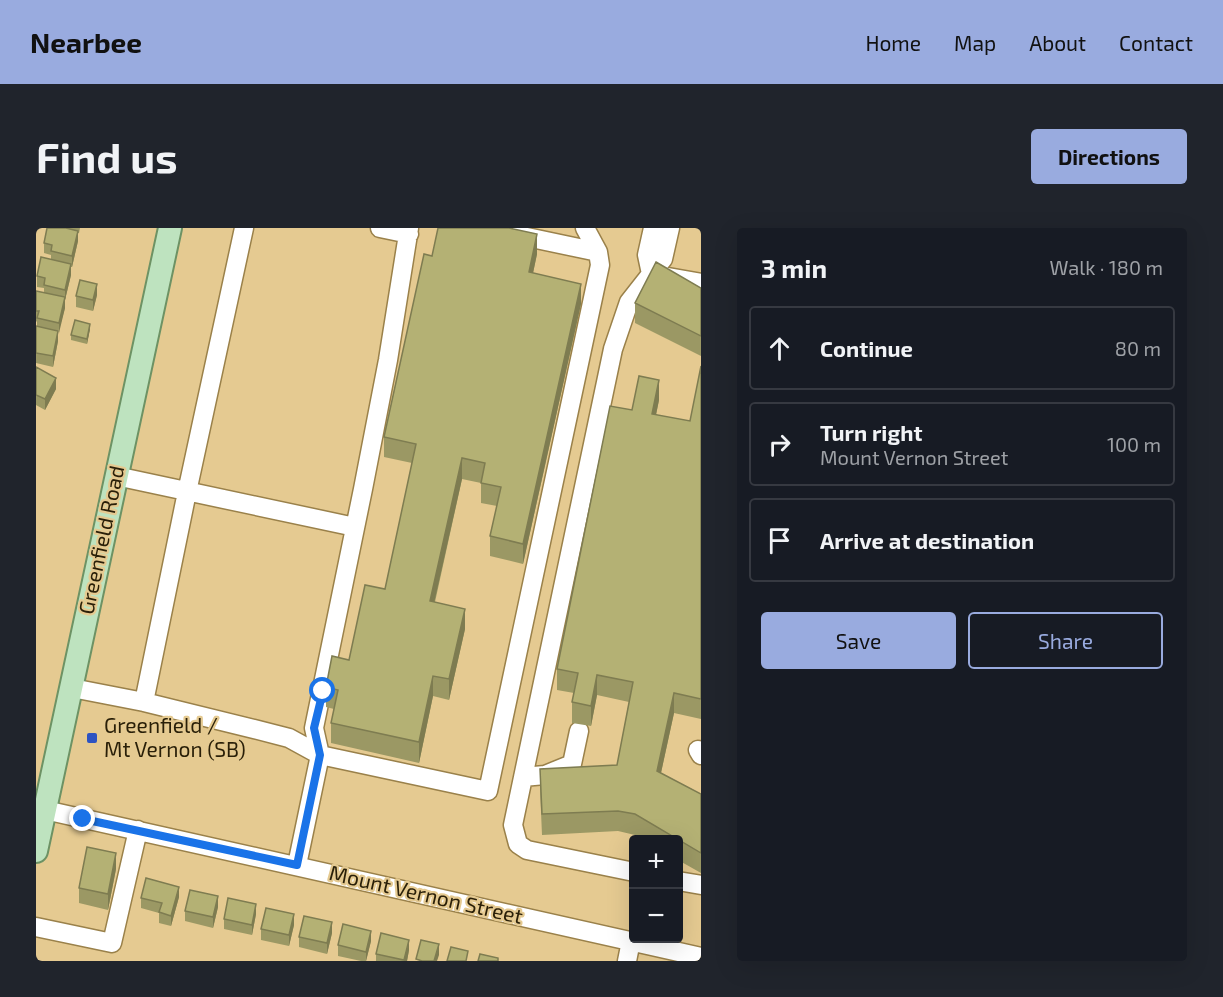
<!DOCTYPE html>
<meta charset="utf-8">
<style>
:root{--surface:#171b24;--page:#20242c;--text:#f1f3f6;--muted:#9ea1a6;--line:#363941;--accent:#99abdf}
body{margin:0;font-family:"Exo 2",sans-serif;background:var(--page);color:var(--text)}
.controls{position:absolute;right:18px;bottom:18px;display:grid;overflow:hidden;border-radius:6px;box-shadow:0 6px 24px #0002}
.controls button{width:54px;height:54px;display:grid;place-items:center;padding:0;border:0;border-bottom:2px solid var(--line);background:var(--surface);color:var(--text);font:30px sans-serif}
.stop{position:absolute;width:18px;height:18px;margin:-14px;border:4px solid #1a73e8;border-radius:50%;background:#fff}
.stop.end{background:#1a73e8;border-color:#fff;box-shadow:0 2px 6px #0008}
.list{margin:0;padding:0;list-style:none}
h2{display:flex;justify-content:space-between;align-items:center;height:78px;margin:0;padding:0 24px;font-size:26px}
h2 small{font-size:20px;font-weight:400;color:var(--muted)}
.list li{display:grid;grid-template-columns:39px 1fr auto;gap:18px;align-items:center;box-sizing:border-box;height:84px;margin:0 12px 12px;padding:0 12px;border:2px solid var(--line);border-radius:6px}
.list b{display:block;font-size:22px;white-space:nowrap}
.list p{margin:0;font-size:20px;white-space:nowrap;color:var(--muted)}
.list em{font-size:20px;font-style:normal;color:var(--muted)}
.actions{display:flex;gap:12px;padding:18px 24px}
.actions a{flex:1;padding:14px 0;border:2px solid var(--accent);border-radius:6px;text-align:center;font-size:21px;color:var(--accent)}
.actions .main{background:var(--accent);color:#111}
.icon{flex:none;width:33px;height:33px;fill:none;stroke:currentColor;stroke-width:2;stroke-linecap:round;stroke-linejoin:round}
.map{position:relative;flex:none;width:665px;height:733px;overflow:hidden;border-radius:6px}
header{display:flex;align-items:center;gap:36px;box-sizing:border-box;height:84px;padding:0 30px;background:var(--accent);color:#111}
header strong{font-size:28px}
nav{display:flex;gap:33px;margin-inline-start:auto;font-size:21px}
.intro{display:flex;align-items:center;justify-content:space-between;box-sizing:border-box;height:144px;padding:0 36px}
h1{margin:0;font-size:42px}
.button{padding:15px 27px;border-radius:6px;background:var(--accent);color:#111;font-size:21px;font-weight:700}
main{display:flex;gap:36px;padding:0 36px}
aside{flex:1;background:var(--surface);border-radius:6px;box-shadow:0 6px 24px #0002}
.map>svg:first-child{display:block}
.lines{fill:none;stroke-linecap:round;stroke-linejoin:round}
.minor-casing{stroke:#9a814a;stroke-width:21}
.major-casing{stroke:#6d9264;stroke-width:26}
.minor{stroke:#fff;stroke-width:18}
.major{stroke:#bee3bf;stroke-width:22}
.wall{fill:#9b9864}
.shaded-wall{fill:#7e7c51}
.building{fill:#b4b174;stroke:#7e7c51;stroke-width:1.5}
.route{stroke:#1a73e8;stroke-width:8}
.poi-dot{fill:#2d53c2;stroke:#e5ca91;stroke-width:2}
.labels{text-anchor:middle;stroke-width:4.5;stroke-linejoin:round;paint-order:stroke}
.street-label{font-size:21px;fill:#291f08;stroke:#e5ca91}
.poi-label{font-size:21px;fill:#291f08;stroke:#e5ca91;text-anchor:start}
</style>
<header>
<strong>Nearbee</strong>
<nav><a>Home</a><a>Map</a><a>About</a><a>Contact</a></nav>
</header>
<div class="intro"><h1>Find us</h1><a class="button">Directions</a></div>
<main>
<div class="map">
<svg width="665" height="733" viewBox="0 0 665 733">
<rect width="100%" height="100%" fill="#e5ca91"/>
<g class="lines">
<g class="minor-casing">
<path id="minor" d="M 344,0 L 373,6
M 373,0 L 352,132 L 327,261 L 278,500 L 284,527 L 452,563 L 564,37 L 562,24 L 549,0
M 448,0 L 562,24
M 615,46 L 627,31 L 634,0
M 615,46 L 611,27 L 617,0
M 80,248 L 319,299
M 36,460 L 108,474 L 218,501 L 253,510 L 284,527 L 261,637
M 108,474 L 151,264 L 208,0
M 662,522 L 665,527
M 487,549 L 509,547 L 536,536 L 543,503
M 0,580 L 665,729
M 598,644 L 491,622 L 482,616 L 477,597 L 577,121 L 593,74 L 615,46 L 665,55
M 642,653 L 665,657
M 0,699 L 76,715 L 102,602
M 591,733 L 595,713"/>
</g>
<g class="major-casing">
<path id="major" d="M 0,623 L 134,0"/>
</g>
<use href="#minor" class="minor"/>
<use href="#major" class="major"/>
</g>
<path class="wall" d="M 11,0 L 44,0 L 43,5 L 42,5 L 42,13 L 36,39 L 35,39 L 35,47 L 29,72 L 29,80 L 22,105 L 22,113 L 17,139 L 0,135 L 0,98 L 1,98 L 1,94 L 0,93 L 0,63 L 8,65 L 8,60 L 1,59 L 1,48 L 15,32 L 15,27 L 8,25 L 8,15 Z
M 501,26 L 497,45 L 545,76 L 487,336 L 454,328 L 454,308 L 461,278 L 445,275 L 445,255 L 426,251 L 399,374 L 429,401 L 413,472 L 397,468 L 383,535 L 295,515 L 295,495 L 298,481 L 290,479 L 290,459 L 313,432 L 349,361 L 376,235 L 348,229 L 348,209 L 396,28 Z
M 665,60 L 665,128 L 599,95 L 599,75 Z
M 61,67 L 57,83 L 40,79 L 40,68 Z
M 54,101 L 51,116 L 35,112 L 35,107 Z
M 665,138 L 665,491 L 638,485 L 625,545 L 665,566 L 665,645 L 642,632 L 642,612 L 607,612 L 599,607 L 582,603 L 506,607 L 504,561 L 504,541 L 581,537 L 593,474 L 561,467 L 555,498 L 536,495 L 536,474 L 538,465 L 521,462 L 521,441 L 596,182 L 623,172 L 620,187 L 654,193 Z
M 0,139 L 20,161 L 9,182 L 0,177 Z
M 80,641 L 72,682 L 43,675 L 43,660 Z
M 143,669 L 135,698 L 123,695 L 123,685 L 105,680 L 105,670 Z
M 182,679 L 177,700 L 149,693 L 149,683 Z
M 220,686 L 216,707 L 188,701 L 188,691 Z
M 258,697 L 253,718 L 225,712 L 225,701 Z
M 296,705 L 291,726 L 263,719 L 263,709 Z
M 335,713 L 330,733 L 325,733 L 302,728 L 302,717 Z
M 373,722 L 371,733 L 340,733 L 340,726 Z"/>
<path class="shaded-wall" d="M 42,3 L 42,13 L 36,39 L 36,28 Z
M 501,6 L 501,26 L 493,64 L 493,44 Z
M 35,36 L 35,47 L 29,72 L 29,62 Z
M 61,56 L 61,67 L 57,83 L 57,72 Z
M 545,56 L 545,76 L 487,336 L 487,316 Z
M 29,69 L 29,80 L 23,105 L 23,95 Z
M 54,96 L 54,101 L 51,116 L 51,111 Z
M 22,103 L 22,113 L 17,139 L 17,128 Z
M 20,150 L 20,161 L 9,182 L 9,171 Z
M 623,152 L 623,172 L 616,206 L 616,186 Z
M 426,230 L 426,251 L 394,393 L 394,373 Z
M 429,381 L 429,401 L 413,472 L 413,451 Z
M 561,447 L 561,467 L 555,498 L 555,478 Z
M 397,448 L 397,468 L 383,535 L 383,514 Z
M 638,465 L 638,485 L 621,563 L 621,543 Z
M 80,625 L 80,641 L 72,682 L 72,666 Z
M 143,659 L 143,669 L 135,698 L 135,688 Z
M 182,668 L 182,679 L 177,700 L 177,689 Z
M 220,676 L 220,686 L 216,707 L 216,697 Z
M 258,686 L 258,697 L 253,718 L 253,707 Z
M 296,694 L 296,705 L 291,726 L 291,715 Z
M 335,703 L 335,713 L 330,733 L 330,724 Z
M 373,712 L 373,722 L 371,733 L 368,733 Z
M 403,716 L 403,727 L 401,733 L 398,733 Z"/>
<path class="building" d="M 11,0 L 30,0 L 42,3 L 36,28 L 15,23 L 16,17 L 8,15 Z
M 402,0 L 473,0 L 501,6 L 493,44 L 545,56 L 487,316 L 454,308 L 465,259 L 445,255 L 449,235 L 426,230 L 394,373 L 429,381 L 413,451 L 397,448 L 383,514 L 295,495 L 302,462 L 290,459 L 296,428 L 313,432 L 329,357 L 349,361 L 380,216 L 348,209 L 388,26 L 396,28 Z
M 5,29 L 35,36 L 29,62 L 8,57 L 9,50 L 1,48 Z
M 620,34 L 665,60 L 665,108 L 599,75 Z
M 44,52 L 61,56 L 57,72 L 40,68 Z
M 0,63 L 29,69 L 23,95 L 1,90 L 3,83 L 0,83 Z
M 39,92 L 54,96 L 51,111 L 35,107 Z
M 0,98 L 22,103 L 17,128 L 0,125 Z
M 665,138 L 665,471 L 638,465 L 621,543 L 665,566 L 665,625 L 599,586 L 582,583 L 506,586 L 504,541 L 581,537 L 597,454 L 561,447 L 555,478 L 536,474 L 542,445 L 521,441 L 574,178 L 596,182 L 603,148 L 623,152 L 616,186 L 654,193 Z
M 0,139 L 20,150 L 9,171 L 0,167 Z
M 51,619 L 80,625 L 72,666 L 43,660 Z
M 110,650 L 143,659 L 135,688 L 123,684 L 126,675 L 105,670 Z
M 154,662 L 182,668 L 177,689 L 149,683 Z
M 192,670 L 220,676 L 216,697 L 188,691 Z
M 230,680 L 258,686 L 253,707 L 225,701 Z
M 268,688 L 296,694 L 291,715 L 263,709 Z
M 307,696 L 335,703 L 330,724 L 302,717 Z
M 345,705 L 373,712 L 368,732 L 340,726 Z
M 385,712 L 403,716 L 398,733 L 386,733 L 380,731 Z
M 415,719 L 432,723 L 430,733 L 411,733 Z
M 444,726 L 462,730 L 462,733 L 442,733 Z"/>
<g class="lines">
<path class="route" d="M 47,591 L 261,637 L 284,527 L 278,500 L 287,463"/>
</g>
<rect class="poi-dot" x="50" y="504" width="12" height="12" rx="3"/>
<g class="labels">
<g class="street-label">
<text transform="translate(66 312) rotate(-78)" y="7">Greenfield Road</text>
<text transform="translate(390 667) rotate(13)" y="7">Mount Vernon Street</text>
</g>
<g class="poi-label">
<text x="68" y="505">Greenfield /<tspan x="68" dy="24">Mt Vernon (SB)</tspan></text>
</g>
</g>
</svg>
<div class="controls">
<button>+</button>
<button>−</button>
</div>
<div class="stop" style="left:287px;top:463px"></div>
<div class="stop end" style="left:47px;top:591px"></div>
</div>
<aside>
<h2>3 min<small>Walk · 180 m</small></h2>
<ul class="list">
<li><svg class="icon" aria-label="ahead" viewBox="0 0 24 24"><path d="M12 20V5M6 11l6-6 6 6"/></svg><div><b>Continue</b></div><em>80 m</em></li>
<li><svg class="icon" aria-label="right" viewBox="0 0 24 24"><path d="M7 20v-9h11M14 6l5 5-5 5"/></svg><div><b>Turn right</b><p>Mount Vernon Street</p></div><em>100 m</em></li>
<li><svg class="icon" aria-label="arrive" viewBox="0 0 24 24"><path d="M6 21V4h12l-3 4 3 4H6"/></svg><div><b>Arrive at destination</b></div></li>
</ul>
<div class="actions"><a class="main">Save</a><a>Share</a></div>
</aside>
</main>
